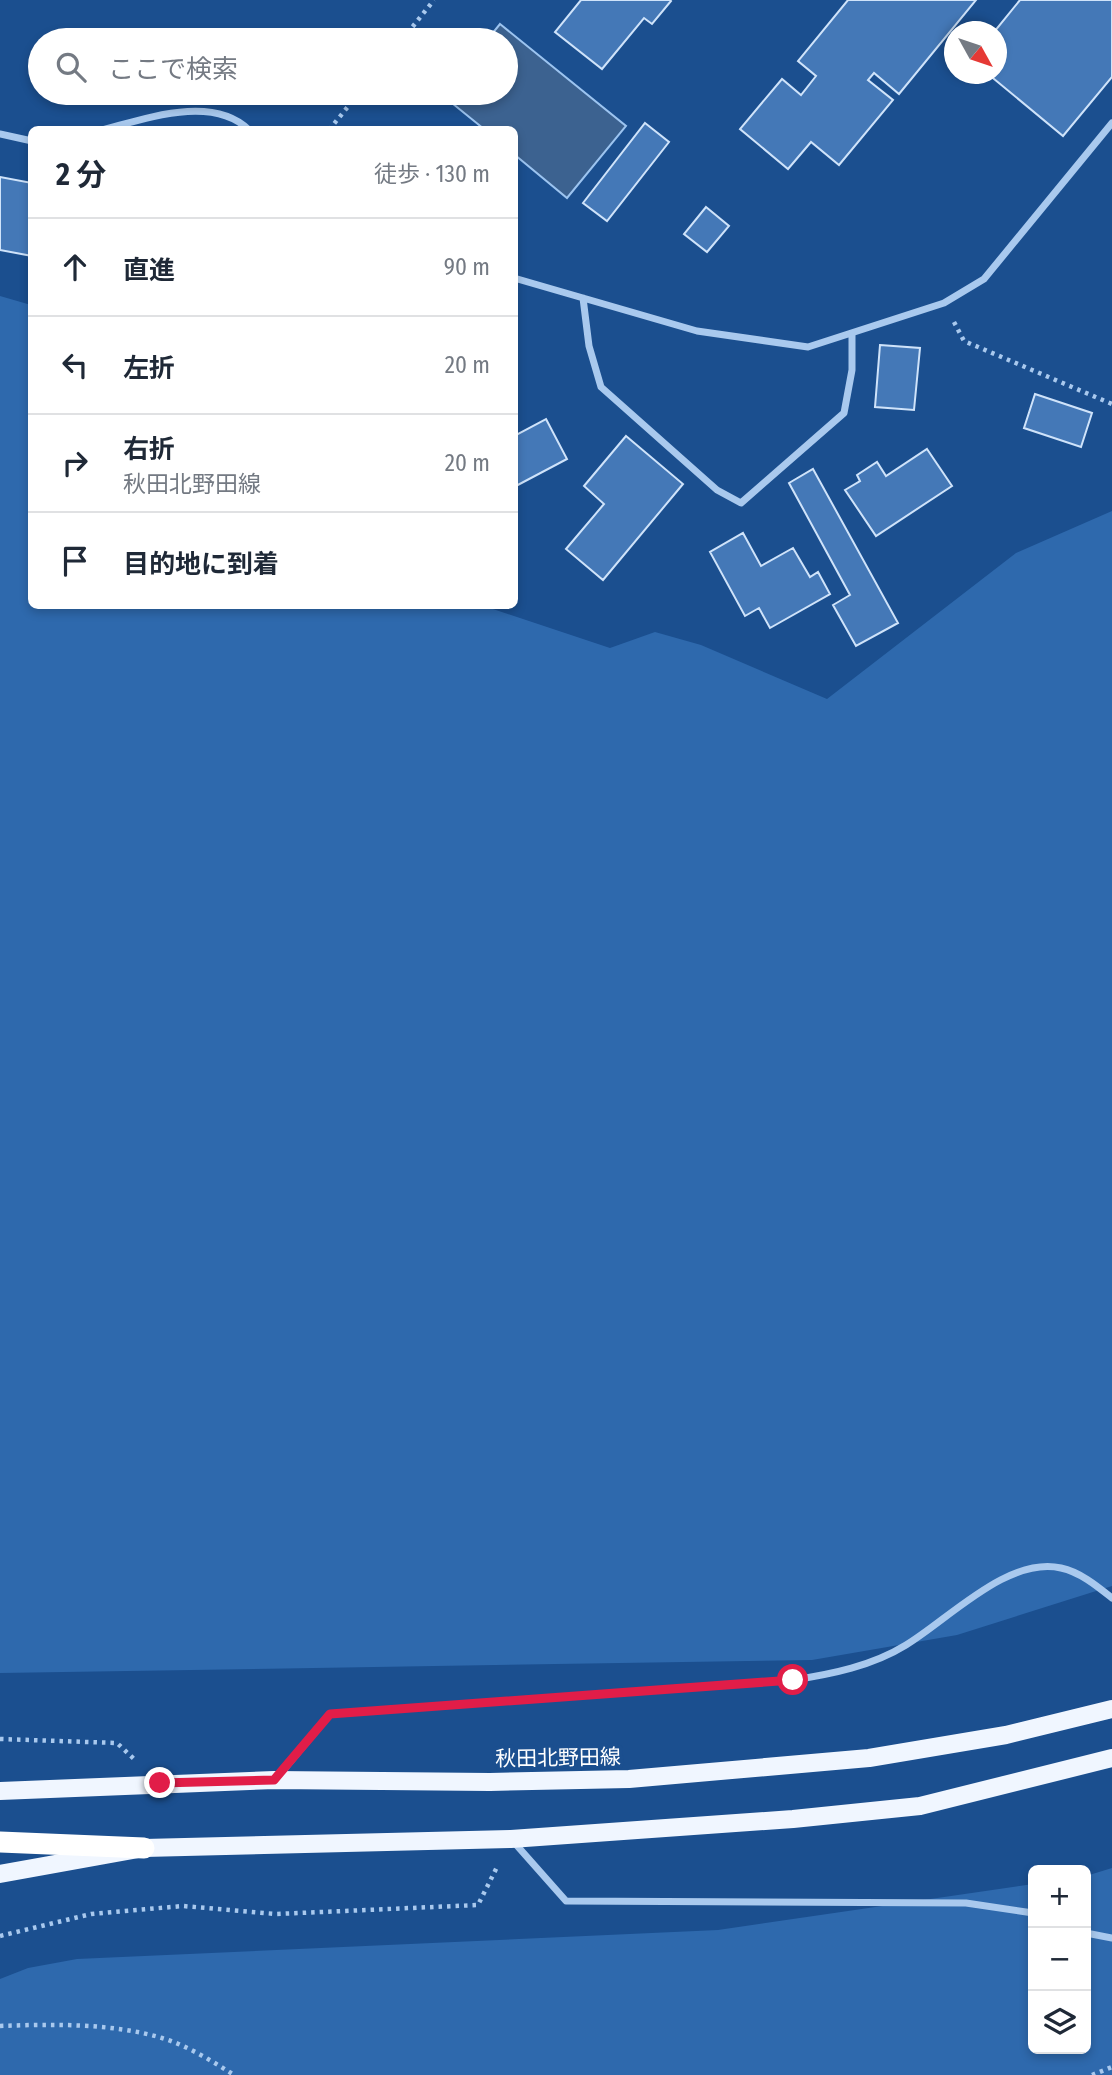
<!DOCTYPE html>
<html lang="ja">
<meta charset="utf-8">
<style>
:root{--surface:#fff;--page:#f2f2f3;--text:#1f2937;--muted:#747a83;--line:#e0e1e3}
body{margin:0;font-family:"Fira Sans Condensed","Noto Sans JP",sans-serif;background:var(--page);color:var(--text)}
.controls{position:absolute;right:21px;bottom:21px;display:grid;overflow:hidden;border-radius:10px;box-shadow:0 4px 10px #0003}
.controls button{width:63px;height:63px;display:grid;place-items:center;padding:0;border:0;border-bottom:2px solid var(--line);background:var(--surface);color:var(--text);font:35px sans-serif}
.compass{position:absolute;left:944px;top:21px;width:63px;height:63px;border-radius:50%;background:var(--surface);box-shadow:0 4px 10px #0003;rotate:130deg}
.stop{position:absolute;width:21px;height:21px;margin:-16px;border:5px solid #e11d48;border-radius:50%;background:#fff}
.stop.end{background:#e11d48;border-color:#fff;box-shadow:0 2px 7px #0008}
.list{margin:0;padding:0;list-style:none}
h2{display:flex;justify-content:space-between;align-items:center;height:91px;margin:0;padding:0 28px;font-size:30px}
h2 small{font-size:23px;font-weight:400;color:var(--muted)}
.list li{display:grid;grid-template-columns:46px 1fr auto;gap:21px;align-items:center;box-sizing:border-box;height:98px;padding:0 28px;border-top:2px solid var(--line)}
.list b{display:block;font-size:26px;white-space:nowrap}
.list p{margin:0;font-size:23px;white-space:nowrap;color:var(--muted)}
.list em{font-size:23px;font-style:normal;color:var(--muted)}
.icon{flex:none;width:38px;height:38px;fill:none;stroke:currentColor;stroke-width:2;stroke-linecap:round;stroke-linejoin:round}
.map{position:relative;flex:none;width:1112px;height:2075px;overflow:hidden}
.search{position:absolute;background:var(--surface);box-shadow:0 4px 10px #0003;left:28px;top:28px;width:490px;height:77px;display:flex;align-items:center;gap:18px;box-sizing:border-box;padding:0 24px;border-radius:38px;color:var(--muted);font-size:26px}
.panel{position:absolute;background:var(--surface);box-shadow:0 4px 10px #0003;left:28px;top:126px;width:490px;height:483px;border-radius:10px}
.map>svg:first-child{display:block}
.green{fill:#2e69ad}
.water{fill:#3c6290;stroke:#9cc4f0;stroke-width:2}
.building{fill:#4478b7;stroke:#cfe3fa;stroke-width:2}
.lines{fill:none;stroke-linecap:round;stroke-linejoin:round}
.path{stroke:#a9c9ee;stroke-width:4.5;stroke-dasharray:3.5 5;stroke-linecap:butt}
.minor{stroke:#a9c9ee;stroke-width:7}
.primary{stroke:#f0f6ff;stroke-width:18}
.motorway{stroke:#fff;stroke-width:21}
.route{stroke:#e11d48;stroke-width:9}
.labels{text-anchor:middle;stroke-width:7;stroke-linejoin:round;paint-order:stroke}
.street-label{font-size:21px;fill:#fff;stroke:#1b4f8f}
</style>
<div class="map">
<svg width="1112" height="2075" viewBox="0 0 1112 2075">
<rect width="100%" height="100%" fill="#1b4f8f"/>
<path class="green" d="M 0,296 L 31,305 L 32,606 L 484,606 L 610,648 L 655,632 L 701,645 L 827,699 L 1016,553 L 1112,511 L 1112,1586 L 957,1635 L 812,1660 L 0,1673 Z
M 1112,1868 L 1112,2075 L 0,2075 L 0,1979 L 28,1968 L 77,1959 L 718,1930 L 1033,1884 L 1033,2049 L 1086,2049 L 1086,1876 Z"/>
<path class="water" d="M 500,24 L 626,126 L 567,198 L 515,155 L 514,130 L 484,129 L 442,95 L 444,93 L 506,93 L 506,40 L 487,40 Z"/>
<path class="building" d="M 581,0 L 670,0 L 671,1 L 652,24 L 644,18 L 602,69 L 555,32 Z
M 848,0 L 976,0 L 899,94 L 874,73 L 868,80 L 893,100 L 839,165 L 811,142 L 788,169 L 740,129 L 782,79 L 801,95 L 816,76 L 798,61 Z
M 1020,0 L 1112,0 L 1112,77 L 1063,136 L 988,74 L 996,74 L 996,32 L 994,32 Z
M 645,123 L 669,142 L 607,221 L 583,203 Z
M 0,177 L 32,183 L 32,256 L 0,250 Z
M 706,207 L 729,226 L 707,252 L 684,234 Z
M 880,345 L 920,348 L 914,410 L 875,407 Z
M 1035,394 L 1092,413 L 1081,447 L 1024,428 Z
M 546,419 L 567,459 L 514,487 L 514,436 Z
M 626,436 L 683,484 L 603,580 L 566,549 L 604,504 L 584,486 Z
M 927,449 L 952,486 L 876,536 L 845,490 L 860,481 L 857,475 L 877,462 L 886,476 Z
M 813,469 L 898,623 L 856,646 L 833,605 L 850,595 L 789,483 Z
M 743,533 L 761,566 L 793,548 L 810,577 L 818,572 L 830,594 L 770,628 L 759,608 L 745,616 L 710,552 Z"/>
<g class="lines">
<path class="path" d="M 402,40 L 434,0
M 329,130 L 359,93
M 954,322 L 964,341 L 1112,404
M 0,1739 L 117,1743 L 134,1759
M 0,1936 L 91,1914 L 183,1906 L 276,1914 L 478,1905 L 498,1865
M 0,2026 C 52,2024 112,2023 162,2038 C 188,2046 212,2061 234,2075
M 1092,2075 L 1112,2067"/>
<path class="minor" d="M 102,130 C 145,119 212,94 249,130
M 0,134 L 32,141
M 514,278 L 697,331 L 808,347 L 944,303 L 984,279 L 1112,123
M 583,298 L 589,346 L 601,387 L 717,490 L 741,503 L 844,413 L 852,370 L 852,333
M 276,1779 L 330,1714 L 793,1680 C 832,1674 872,1666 906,1645 C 949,1619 1008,1556 1061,1568 C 1080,1572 1097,1586 1112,1598
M 512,1840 L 566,1901 L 966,1903 L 1033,1913
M 1086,1933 L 1112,1938"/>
<path class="primary" d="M 0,1791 L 274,1780 L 490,1782 L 629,1779 L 869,1758 L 1006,1735 L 1112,1709
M 0,1874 L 144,1848 L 511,1839 L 793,1819 L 920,1806 L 1112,1758"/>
<path class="motorway" d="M 0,1842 L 144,1848"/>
</g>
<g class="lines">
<path class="route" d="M 160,1783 L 274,1780 L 330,1714 L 793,1680"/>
</g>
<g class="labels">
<g class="street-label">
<text transform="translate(558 1758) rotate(-1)" y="7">秋田北野田線</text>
</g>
</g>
</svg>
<div class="controls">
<button>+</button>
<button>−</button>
<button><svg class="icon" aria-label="layers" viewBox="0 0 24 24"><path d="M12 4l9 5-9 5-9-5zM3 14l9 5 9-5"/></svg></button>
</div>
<svg class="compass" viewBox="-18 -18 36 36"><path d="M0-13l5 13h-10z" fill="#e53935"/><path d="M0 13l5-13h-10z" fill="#747a83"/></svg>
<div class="stop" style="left:793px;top:1680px"></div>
<div class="stop end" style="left:160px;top:1783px"></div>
<div class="search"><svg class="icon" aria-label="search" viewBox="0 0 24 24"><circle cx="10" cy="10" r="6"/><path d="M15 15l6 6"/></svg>ここで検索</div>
<section class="panel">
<h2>2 分<small>徒歩 · 130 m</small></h2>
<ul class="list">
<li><svg class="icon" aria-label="ahead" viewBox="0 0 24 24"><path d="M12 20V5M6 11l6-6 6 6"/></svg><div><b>直進</b></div><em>90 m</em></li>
<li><svg class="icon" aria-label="left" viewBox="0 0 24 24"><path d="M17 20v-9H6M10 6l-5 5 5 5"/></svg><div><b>左折</b></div><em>20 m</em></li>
<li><svg class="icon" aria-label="right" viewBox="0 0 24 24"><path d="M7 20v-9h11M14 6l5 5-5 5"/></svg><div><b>右折</b><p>秋田北野田線</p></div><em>20 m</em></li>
<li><svg class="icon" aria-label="arrive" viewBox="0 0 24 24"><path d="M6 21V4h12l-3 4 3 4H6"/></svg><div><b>目的地に到着</b></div></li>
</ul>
</section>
</div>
